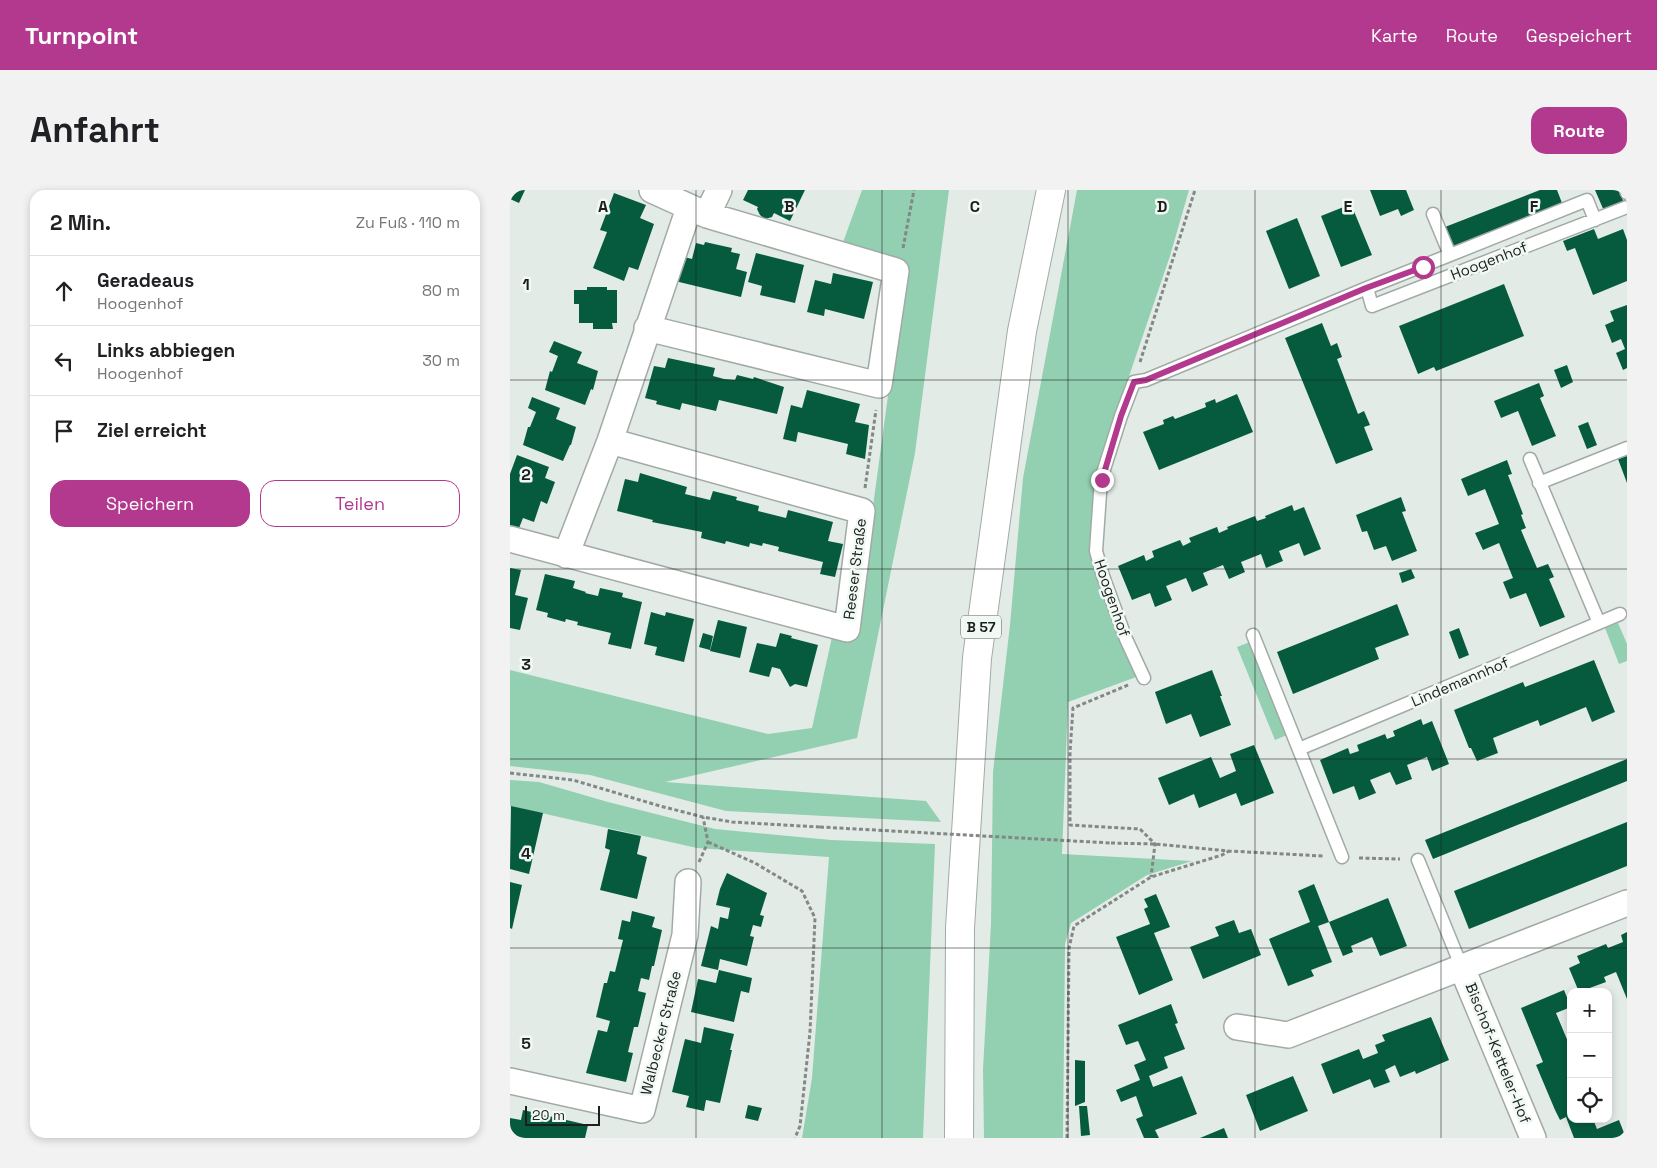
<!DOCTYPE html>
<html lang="de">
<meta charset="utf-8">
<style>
:root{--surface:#fff;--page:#f2f2f2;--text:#202124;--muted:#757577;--line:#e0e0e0;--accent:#b2398d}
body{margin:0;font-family:"Space Grotesk",sans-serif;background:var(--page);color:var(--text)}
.controls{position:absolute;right:15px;bottom:15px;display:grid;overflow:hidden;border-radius:10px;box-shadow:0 2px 8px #0003}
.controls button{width:45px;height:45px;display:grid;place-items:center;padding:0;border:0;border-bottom:1px solid var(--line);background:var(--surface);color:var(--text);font:25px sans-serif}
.scale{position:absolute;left:15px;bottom:12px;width:75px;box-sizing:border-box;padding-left:5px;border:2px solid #1c1f1e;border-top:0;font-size:14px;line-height:18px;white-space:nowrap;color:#1c1f1e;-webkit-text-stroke:4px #f1f9f4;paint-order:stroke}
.stop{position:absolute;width:15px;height:15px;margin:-11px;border:4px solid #b2398d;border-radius:50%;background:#fff}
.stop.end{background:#b2398d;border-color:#fff;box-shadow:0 1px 5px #0008}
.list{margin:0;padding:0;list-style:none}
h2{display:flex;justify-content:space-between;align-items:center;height:65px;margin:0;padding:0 20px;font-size:21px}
h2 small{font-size:16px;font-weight:400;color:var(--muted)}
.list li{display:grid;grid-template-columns:32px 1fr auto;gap:15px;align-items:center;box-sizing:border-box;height:70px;padding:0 20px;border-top:1px solid var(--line)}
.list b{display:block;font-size:19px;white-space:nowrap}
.list p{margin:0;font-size:16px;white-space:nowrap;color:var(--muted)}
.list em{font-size:16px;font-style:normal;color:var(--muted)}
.actions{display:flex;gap:10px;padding:15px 20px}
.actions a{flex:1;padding:11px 0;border:1px solid var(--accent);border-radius:15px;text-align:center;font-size:18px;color:var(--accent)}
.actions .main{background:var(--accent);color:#fff}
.icon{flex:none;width:28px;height:28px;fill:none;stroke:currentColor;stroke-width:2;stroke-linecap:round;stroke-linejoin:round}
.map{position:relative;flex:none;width:1117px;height:948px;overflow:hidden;border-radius:15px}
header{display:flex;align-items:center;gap:30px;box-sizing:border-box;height:70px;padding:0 25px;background:var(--accent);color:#fff}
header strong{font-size:24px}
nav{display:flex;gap:28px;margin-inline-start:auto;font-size:18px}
.intro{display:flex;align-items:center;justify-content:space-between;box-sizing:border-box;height:120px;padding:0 30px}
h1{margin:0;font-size:35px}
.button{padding:12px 22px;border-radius:15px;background:var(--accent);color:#fff;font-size:18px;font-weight:700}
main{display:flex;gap:30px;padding:0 30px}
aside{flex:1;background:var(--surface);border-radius:15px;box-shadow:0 2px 8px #0003}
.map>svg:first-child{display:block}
.green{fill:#93cfb1}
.building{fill:#065b3e}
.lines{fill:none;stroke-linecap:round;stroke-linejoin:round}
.service-casing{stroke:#a2aaa6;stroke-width:15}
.minor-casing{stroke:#a2aaa6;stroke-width:28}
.primary-casing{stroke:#a2aaa6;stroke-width:30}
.path{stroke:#838886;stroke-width:3;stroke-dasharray:4 2.5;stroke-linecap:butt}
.service{stroke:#fff;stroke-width:12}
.minor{stroke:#fff;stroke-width:25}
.primary{stroke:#fff;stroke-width:28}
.path-bridge{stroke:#838886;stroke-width:3;stroke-dasharray:4 2.5;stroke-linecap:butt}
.route{stroke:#b2398d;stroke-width:6}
.grid{fill:none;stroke:#1c1f1e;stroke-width:1;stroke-opacity:0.55}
.labels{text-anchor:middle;stroke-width:5;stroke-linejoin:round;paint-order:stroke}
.shield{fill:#f1f9f4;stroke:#5c605e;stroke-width:1}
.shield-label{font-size:14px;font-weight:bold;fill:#1c1f1e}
.street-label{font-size:15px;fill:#1c1f1e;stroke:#f1f9f4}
.grid-label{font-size:16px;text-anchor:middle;font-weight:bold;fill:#1c1f1e;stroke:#f1f9f4;stroke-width:5;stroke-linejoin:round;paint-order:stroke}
</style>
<header>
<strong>Turnpoint</strong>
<nav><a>Karte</a><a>Route</a><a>Gespeichert</a></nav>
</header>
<div class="intro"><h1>Anfahrt</h1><a class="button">Route</a></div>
<main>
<aside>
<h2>2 Min.<small>Zu Fuß · 110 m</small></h2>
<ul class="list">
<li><svg class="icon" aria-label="ahead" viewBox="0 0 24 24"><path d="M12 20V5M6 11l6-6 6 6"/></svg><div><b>Geradeaus</b><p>Hoogenhof</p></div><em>80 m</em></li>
<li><svg class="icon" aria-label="left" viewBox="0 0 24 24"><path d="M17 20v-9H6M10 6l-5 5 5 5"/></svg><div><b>Links abbiegen</b><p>Hoogenhof</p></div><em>30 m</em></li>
<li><svg class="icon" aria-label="arrive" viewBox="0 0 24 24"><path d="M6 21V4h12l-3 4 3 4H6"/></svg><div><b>Ziel erreicht</b></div></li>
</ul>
<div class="actions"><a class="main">Speichern</a><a>Teilen</a></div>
</aside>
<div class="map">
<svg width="1117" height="948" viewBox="0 0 1117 948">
<rect width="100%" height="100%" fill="#e3ebe7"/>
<path class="green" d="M 352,0 L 439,0 L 405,263 L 347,548 L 155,592 L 416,611 L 431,632 L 216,621 L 80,585 L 0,576 L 0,480 L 258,544 L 302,538 L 322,447 L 345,449 L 396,73 L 332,55 Z
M 567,0 L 679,0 L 660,66 L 585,286 L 581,371 L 629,486 L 558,512 L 552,664 L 682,671 L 637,685 L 561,733 L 555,754 L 553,948 L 474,948 L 473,879 L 481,734 L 483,582 L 500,435 L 513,288 Z
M 1108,433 L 1117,454 L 1117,471 L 1109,474 L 1095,438 Z
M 740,452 L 777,545 L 765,550 L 727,457 Z
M 0,590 L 29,592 L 98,612 L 205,639 L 321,650 L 425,654 L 413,948 L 292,948 L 302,888 L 319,667 L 187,658 L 0,616 Z"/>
<path class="building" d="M 0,0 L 15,0 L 9,13 L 0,9 Z
M 238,0 L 295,0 L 280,31 L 264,23 L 262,27 L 255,29 L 250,25 L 247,19 L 248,17 L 233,10 Z
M 860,0 L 896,0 L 904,20 L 891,26 L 888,19 L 870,26 Z
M 1030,0 L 1047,0 L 1052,13 L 943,57 L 935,37 Z
M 1085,0 L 1109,0 L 1114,13 L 1094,21 Z
M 104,3 L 136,15 L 130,28 L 144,34 L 128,80 L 119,77 L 114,91 L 83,78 L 97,42 L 90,40 Z
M 841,14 L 862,65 L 831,77 L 811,26 Z
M 787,28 L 810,86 L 779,99 L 756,41 Z
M 1084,39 L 1088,49 L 1113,39 L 1117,50 L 1117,91 L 1083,105 L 1065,58 L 1057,61 L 1053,51 Z
M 195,52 L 222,58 L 221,62 L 230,64 L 226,79 L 237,82 L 231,107 L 165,91 L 171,66 L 182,69 L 186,53 L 194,55 Z
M 246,63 L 294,75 L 285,113 L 250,105 L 252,96 L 238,92 Z
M 323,83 L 363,92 L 354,129 L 315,119 L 314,126 L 297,122 L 305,90 L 321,94 Z
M 994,94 L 1014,146 L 926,181 L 924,177 L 908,184 L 889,136 Z
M 77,97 L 97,97 L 97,100 L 107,100 L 107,133 L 102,133 L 103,139 L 83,139 L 83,133 L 69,133 L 69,114 L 64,114 L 64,100 L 77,100 Z
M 1117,115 L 1117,178 L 1113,180 L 1106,163 L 1115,159 L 1111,149 L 1102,153 L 1095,135 L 1104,131 L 1100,121 Z
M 812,133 L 821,156 L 827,153 L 832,167 L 827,169 L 848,224 L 854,221 L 860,235 L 854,237 L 863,260 L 826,274 L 775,148 Z
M 44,151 L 72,162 L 67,173 L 88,181 L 83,200 L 81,199 L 75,215 L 35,200 L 40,181 L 42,182 L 48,166 L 39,162 Z
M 158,168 L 205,178 L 203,186 L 214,189 L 225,190 L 227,185 L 243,189 L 244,187 L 274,197 L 267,224 L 209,210 L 206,221 L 172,213 L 170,220 L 146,214 L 147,211 L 135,208 L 144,176 L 155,178 Z
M 1057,175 L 1063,192 L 1051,198 L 1044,180 Z
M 1029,193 L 1034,206 L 1030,208 L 1046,246 L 1022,256 L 1008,221 L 991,228 L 984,211 Z
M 297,200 L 350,214 L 345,232 L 359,235 L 355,269 L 336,264 L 338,254 L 288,242 L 286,252 L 273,249 L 281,215 L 292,218 Z
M 727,204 L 743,242 L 649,280 L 633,242 L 654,234 L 653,230 L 663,226 L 665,229 L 696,217 L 695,213 L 705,209 L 706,213 Z
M 22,207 L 50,218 L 46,229 L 66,237 L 61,255 L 60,255 L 53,271 L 13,255 L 18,237 L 20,237 L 26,222 L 18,218 Z
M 1078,232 L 1087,255 L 1077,259 L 1068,236 Z
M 7,265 L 39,277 L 35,288 L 45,292 L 37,314 L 31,311 L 24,332 L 13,328 L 9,338 L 0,335 L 0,284 Z
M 1117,266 L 1117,293 L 1108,269 Z
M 997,270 L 1002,284 L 998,285 L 1013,324 L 1011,325 L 1016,338 L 1011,340 L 1027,378 L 1038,374 L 1044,387 L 1039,389 L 1055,427 L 1030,437 L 1016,403 L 1000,409 L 993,392 L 1003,388 L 989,353 L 973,360 L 965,343 L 989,334 L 975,299 L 958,306 L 951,289 Z
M 130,283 L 177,297 L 175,304 L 200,310 L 203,301 L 227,307 L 226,310 L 249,316 L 248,321 L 276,328 L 278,320 L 323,332 L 318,351 L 333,354 L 325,387 L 310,384 L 313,372 L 268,361 L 269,357 L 253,353 L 252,356 L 240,353 L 239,357 L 216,351 L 215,354 L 191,348 L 192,342 L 142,332 L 143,330 L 107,321 L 115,289 L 128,292 Z
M 891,307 L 896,321 L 892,322 L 907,361 L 882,371 L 876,356 L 864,360 L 857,341 L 852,342 L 846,325 Z
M 782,315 L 784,321 L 794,317 L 811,359 L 794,366 L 789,353 L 769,361 L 773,371 L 756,378 L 751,364 L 731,372 L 735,382 L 719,389 L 713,375 L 693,383 L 698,395 L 682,402 L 676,388 L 656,396 L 662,410 L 645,417 L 640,403 L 622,410 L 608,376 L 634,365 L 636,371 L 644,367 L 642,361 L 670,350 L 673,356 L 681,352 L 679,348 L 707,337 L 709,343 L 718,339 L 717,337 L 745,326 L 747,331 L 756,328 L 755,326 Z
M 0,378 L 11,380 L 5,405 L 18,408 L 10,440 L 0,438 Z
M 901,379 L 905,388 L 892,393 L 889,383 Z
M 35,384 L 65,391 L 63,398 L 76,402 L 75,403 L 88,406 L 90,398 L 113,403 L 112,407 L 132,412 L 121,459 L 98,454 L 101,443 L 67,435 L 68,432 L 56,429 L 55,432 L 37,427 L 38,423 L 26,420 Z
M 887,414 L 899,445 L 865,458 L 869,469 L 783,504 L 767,462 Z
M 141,422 L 155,426 L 156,422 L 184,429 L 174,472 L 145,465 L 147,457 L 134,454 Z
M 208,430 L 237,437 L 230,468 L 200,461 Z
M 949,438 L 959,465 L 949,469 L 939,442 Z
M 193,443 L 203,446 L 200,460 L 189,457 Z
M 270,443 L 282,446 L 281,448 L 308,455 L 297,497 L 285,494 L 280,497 L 270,479 L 262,477 L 259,487 L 239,482 L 247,453 L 266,457 Z
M 1084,470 L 1105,522 L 1082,532 L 1076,517 L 1030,536 L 1028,530 L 983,548 L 988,563 L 967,571 L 961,558 L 959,558 L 944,520 L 1013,492 L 1015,497 Z
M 702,480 L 712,506 L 710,506 L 721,535 L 690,547 L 681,524 L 656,534 L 645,502 Z
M 911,529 L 913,535 L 922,531 L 939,574 L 922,581 L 917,567 L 897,575 L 902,589 L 886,595 L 880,582 L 860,590 L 866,603 L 849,610 L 844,596 L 823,604 L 810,570 L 838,558 L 840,564 L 849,561 L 847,555 L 875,544 L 877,549 L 885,546 L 883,541 Z
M 744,555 L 764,603 L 731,616 L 726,603 L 689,618 L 684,604 L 659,615 L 648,588 L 701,567 L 710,588 L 726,581 L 720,564 Z
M 1117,569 L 1117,591 L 923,669 L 915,650 Z
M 1,616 L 33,623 L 19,684 L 0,679 Z
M 1117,632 L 1117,676 L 959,739 L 944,701 Z
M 98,639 L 131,646 L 127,664 L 137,667 L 127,709 L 90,700 L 100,660 L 95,658 Z
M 217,683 L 257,703 L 250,725 L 254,726 L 251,737 L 243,735 L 240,746 L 244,747 L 237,776 L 210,769 L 208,780 L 191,776 L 201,736 L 208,739 L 210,727 L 218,729 L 220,718 L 206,715 L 210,699 Z
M 0,692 L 12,695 L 2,739 L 0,738 Z
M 804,694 L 819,732 L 808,736 L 822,772 L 801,780 L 804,786 L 778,796 L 759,749 L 800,732 L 788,701 Z
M 646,704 L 660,737 L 644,743 L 663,790 L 629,805 L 606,747 L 640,734 L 634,719 L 638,717 L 634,709 Z
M 878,708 L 897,756 L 870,766 L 862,747 L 841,756 L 843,762 L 833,766 L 819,732 Z
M 122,721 L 145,727 L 142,737 L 152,740 L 144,776 L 142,776 L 139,790 L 131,788 L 128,801 L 136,803 L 128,837 L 124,837 L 118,862 L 123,863 L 116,892 L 76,883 L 88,840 L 97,842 L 100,831 L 86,827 L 94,793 L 97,793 L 100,781 L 105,782 L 113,750 L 108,749 L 112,730 L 120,732 Z
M 724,730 L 729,743 L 741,739 L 751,765 L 693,789 L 680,757 L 709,746 L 705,737 Z
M 1117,742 L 1117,809 L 1106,782 L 1094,787 L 1096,792 L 1069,802 L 1059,778 L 1070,773 L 1067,766 L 1096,754 L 1098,758 L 1113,752 L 1111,745 Z
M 209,780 L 242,788 L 239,803 L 231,801 L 224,832 L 181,822 L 188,789 L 206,793 Z
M 1054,800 L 1061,817 L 1046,823 L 1061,859 L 1061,929 L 1083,929 L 1087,939 L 1109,930 L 1116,948 L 1064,948 L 1056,927 L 1050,930 L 1045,920 L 1026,875 L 1033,872 L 1011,818 Z
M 661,814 L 668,833 L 665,834 L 675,859 L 654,867 L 658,878 L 639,886 L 643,897 L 672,886 L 687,924 L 645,940 L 649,948 L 634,948 L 626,929 L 633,926 L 626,906 L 611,912 L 606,900 L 630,890 L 624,875 L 636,870 L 628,851 L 616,855 L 608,835 Z
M 921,827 L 939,870 L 906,884 L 905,881 L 890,887 L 885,875 L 875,880 L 880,892 L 864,898 L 860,889 L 823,904 L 811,874 L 849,859 L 853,869 L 868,863 L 865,855 L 875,851 L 872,845 Z
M 194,837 L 224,844 L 220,860 L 222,860 L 210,913 L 196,910 L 194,921 L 176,917 L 179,906 L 162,902 L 175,849 L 191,853 Z
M 565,870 L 575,871 L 575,912 L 565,916 Z
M 783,886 L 798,921 L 750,941 L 736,905 Z
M 238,915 L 252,918 L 248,931 L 235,928 Z
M 569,916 L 577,916 L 580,945 L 571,946 Z
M 13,920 L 78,935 L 75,948 L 0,948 L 0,928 L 11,930 Z
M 714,938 L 718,948 L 690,948 Z"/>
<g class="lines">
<g class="service-casing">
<path id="service" d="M 1116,0 L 1117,3
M 940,65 L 1077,10 L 1085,30
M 857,98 L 862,116 L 1117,17
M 1020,269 L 1089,433
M 1029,293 L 1117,258
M 743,445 L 832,667
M 634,488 L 616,449 L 593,386 L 586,361 L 591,289 L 611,226 L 624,192 L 636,190 L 857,98 L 940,65 L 923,24
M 789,559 L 1110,424
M 908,670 L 952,778"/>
</g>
<g class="minor-casing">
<path id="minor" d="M 197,25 L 209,0
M 137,138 L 369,195 L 386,81 L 197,25 L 142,0
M 0,349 L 337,439 L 352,321 L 100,251
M 56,365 L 100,251 L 179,18
M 952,778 L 1023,948
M 727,837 L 778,845 L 1117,713
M 0,891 L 132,920 L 175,745 L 178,692"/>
</g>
<g class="primary-casing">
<path id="primary" d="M 449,948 L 450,738 L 467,468 L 512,141 L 541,0"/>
</g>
<path class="path" d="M 393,58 L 404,0
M 630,172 L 685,0
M 355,298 L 366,220
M 618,495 L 563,518 L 560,562 L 560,635 L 630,639 L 645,654 L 641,687
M 0,583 L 63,590 L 150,616 L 193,627 L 222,632 L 310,637
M 198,652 L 245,673 L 292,701 L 305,728 L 300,842 L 290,936 L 285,948
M 601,653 L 645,654 L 719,661 L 813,666
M 849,668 L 890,669
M 189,672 L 198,652 L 193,627
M 557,948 L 559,758 L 564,736 L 641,687 L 712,665 L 719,661"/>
<use href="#service" class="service"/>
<use href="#minor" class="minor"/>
<use href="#primary" class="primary"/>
<path class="path-bridge" d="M 310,637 L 601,653"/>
</g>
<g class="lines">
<path class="route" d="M 592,290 L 611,226 L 624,192 L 636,190 L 856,98 L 913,77"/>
</g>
<path class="grid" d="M 186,0 L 186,948M 372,0 L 372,948M 558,0 L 558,948M 745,0 L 745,948M 931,0 L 931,948M 0,190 L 1117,190M 0,379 L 1117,379M 0,569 L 1117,569M 0,758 L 1117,758"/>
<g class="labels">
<rect class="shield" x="451" y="425.5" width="40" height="23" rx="4"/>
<g class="shield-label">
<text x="471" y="442">B 57</text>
</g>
<g class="street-label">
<text transform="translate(979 71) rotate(-21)" y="5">Hoogenhof</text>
<text transform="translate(345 379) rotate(-83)" y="5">Reeser Straße</text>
<text transform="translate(602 408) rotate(71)" y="5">Hoogenhof</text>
<text transform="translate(950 492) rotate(-23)" y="5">Lindemannhof</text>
<text transform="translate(151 843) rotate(-76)" y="5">Walbecker Straße</text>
<text transform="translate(988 863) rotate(68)" y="5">Bischof-Ketteler-Hof</text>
</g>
</g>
<g class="grid-label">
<text x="93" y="22">A</text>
<text x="279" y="22">B</text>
<text x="465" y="22">C</text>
<text x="652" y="22">D</text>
<text x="838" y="22">E</text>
<text x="1024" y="22">F</text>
<text x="16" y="100">1</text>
<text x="16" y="290">2</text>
<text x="16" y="480">3</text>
<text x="16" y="669">4</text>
<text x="16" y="859">5</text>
</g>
</svg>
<div class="controls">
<button>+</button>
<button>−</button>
<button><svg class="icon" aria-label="locate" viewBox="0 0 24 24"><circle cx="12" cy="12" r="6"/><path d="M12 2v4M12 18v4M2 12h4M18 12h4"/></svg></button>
</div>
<div class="scale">20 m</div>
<div class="stop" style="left:913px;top:77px"></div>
<div class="stop end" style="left:592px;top:290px"></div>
</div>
</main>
